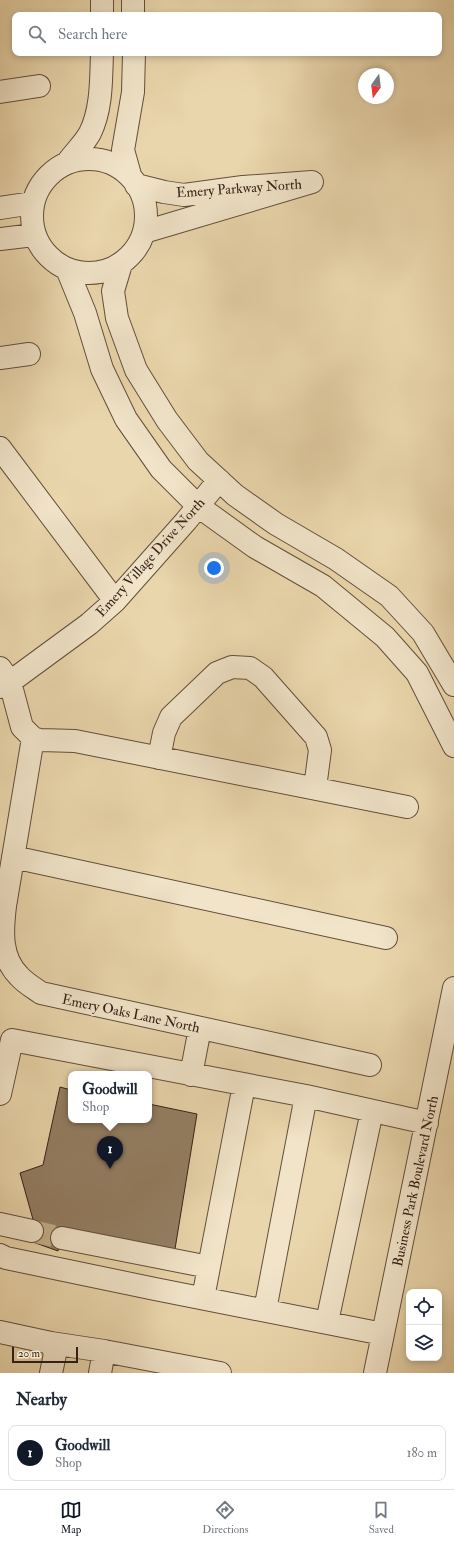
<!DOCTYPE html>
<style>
:root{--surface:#fff;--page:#f6f6f7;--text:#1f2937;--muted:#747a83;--line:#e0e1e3;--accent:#111827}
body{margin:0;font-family:"IM FELL Double Pica",serif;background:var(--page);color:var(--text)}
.controls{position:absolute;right:12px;bottom:12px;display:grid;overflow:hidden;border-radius:8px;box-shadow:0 2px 6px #0003}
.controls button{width:36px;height:36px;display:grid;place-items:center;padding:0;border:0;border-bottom:1px solid var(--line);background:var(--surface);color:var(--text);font:20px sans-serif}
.compass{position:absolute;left:358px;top:68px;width:36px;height:36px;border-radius:50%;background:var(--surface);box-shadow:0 2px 6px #0003;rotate:194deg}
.scale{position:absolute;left:12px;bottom:10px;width:66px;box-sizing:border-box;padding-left:4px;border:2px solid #362117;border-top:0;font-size:11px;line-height:14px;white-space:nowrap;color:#362117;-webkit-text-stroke:3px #f1e4c9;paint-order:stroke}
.you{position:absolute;left:214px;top:568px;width:14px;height:14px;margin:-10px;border:3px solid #fff;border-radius:50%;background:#1a73e8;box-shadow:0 0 0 6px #1a73e833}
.badge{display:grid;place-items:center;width:26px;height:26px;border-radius:50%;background:var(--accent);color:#fff;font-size:13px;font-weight:700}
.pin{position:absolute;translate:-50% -33px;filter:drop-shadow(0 1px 2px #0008)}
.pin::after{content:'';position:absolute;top:21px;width:14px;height:12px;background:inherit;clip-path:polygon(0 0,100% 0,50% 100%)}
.popup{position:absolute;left:68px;top:1071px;width:84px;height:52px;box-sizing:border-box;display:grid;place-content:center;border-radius:8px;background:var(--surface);filter:drop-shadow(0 1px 3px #0005);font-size:13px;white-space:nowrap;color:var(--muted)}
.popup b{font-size:15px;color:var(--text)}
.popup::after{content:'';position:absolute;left:50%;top:100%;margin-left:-8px;border:8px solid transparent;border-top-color:var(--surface)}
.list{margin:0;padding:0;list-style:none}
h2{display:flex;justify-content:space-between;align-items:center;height:52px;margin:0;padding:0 16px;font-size:17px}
h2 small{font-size:13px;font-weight:400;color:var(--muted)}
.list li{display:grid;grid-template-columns:26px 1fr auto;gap:12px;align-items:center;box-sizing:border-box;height:56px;margin:0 8px 8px;padding:0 8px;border:1px solid var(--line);border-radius:8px}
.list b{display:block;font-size:15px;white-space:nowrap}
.list p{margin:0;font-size:13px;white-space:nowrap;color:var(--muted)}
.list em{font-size:13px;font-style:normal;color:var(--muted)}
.icon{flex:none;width:22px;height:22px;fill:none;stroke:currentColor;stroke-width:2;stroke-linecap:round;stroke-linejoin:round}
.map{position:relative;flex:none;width:454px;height:1373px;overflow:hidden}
.search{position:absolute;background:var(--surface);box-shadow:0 2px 6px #0003;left:12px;right:12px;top:12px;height:44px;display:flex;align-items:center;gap:10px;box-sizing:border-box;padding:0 14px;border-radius:8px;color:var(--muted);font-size:15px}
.sheet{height:116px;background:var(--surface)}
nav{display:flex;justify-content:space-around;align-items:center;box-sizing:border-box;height:56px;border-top:1px solid var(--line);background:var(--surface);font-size:11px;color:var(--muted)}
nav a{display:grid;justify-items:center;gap:2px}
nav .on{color:var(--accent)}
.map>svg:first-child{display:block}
.building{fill:#947f64;stroke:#362117}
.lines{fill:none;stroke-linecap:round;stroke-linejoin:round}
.minor-tunnel{stroke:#c6b28e;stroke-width:22;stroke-dasharray:22 11;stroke-linecap:butt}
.minor-casing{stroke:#634e3c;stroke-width:24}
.minor{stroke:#f1e4c9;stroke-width:22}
.labels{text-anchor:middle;stroke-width:4;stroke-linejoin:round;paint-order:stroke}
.street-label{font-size:14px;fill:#362117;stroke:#f1e4c9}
</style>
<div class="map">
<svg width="454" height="1373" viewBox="0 0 454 1373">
<rect width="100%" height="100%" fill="#ead6ac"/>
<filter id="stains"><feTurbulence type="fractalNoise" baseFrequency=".005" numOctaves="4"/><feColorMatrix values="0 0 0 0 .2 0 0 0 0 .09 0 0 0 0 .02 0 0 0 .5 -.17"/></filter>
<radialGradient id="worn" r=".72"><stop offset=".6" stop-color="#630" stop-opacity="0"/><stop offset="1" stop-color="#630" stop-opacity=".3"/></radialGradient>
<path class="building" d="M 60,1087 L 71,1090 L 71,1120 L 149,1120 L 149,1104 L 197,1114 L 175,1249 L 64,1229 L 58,1251 L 30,1241 L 34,1223 L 20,1173 L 43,1165 Z"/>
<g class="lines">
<path class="minor-tunnel" d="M 32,1231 L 62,1238"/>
<g class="minor-casing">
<path id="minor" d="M 133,0 L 133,15
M 102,15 L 102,0
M 0,92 L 39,86
M32 216a57 57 0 1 1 114 0a57 57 0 1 1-114 0Z
M 67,163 C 74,153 84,144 90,133 C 102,109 101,79 102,53
M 130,175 L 123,150 L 133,92 L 134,53
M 136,185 L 164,192 L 184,195 L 243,187 L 312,182 L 144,232
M 0,208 L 33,203
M 0,239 L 34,235
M 121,264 L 113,291 L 117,318 L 136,370 L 167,420 L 198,461 L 235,495 L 276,524 L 336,559 L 389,596 L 423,633 L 454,685
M 67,269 L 85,313 L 102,369 L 126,419 L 161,469 L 198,506 L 255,547 L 323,586 L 385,637 L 417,673 L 454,746
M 0,358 L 29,354
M 0,448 L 115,601
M 0,668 L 10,682 L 22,727 L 33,738 L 40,740 L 75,741 L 407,807
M 0,687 L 10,682 L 89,624 L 115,601 L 186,521 L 219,480
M 33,738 L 5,906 C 2,931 0,957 19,976 C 25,983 34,988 41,993 L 370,1065
M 159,758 L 164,733 L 171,717 L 217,673 L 232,667 L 250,668 L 263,677 L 316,737 L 320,750 L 315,788
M 13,857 L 386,938
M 191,1075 L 200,1028
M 0,1094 L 12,1040 L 306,1096 L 427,1123
M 0,1224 L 32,1231
M 62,1238 L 209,1267
M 0,1255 L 6,1258 L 155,1289 L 383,1334
M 203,1298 L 244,1085
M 265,1310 L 306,1096
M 327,1322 L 372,1111
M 0,1332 L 51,1343 L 55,1354 L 51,1373
M 51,1343 L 104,1351
M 100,1373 L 104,1351 L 220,1373
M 375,1373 L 454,988"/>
</g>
<use href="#minor" class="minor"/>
</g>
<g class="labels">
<g class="street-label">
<text transform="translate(239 188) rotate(-4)" y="5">Emery Parkway North</text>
<text transform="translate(150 557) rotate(-48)" y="5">Emery Village Drive North</text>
<text transform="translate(131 1013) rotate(12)" y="5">Emery Oaks Lane North</text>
<text transform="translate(415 1181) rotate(-78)" y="5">Business Park Boulevard North</text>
</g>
</g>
<rect width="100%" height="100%" filter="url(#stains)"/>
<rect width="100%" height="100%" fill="url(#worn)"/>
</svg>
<div class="controls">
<button><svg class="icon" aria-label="locate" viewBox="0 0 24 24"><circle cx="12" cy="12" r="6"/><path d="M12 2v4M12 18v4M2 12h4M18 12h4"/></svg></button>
<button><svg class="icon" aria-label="layers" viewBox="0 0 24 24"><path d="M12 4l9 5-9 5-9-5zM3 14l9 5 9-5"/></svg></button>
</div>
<svg class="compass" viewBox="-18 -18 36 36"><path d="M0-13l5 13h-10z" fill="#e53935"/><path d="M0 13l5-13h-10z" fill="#747a83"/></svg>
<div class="scale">20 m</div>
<div class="you"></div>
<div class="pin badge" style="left:110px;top:1169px">1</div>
<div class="popup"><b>Goodwill</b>Shop</div>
<div class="search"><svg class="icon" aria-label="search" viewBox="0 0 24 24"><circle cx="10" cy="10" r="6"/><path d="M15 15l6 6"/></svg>Search here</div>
</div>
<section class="sheet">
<h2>Nearby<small></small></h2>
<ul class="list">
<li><span class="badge">1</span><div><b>Goodwill</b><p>Shop</p></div><em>180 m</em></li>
</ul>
</section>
<nav>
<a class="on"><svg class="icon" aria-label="map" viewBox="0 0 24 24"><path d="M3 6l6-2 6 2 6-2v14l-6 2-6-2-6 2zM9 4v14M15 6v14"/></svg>Map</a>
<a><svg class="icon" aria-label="directions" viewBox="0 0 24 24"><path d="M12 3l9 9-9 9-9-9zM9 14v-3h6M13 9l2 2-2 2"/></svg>Directions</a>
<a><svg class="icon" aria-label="saved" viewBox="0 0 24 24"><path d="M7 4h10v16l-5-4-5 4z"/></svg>Saved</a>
</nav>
